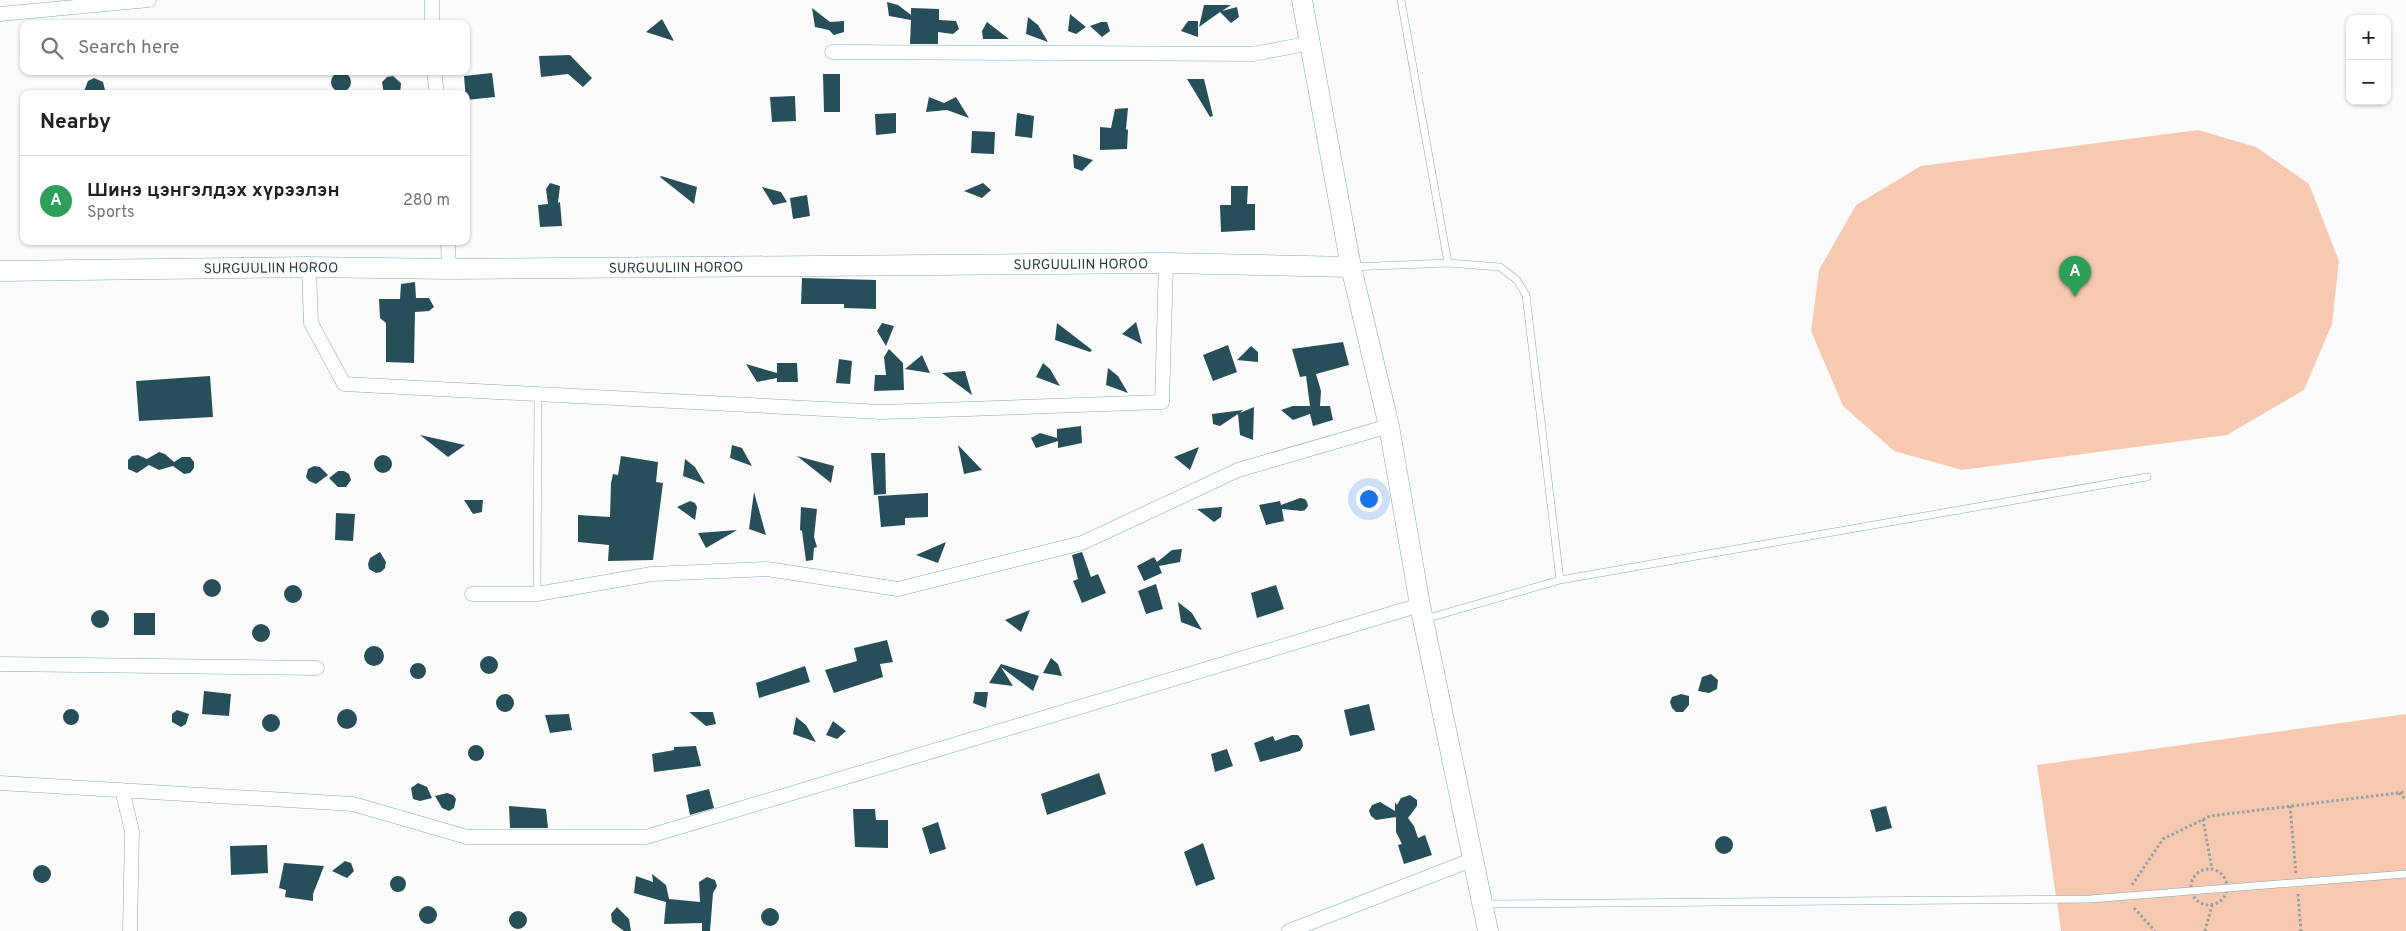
<!DOCTYPE html>
<meta charset="utf-8">
<style>
:root{--surface:#fff;--page:#f6f6f6;--text:#202124;--muted:#757577;--line:#e0e0e0;--accent:#9d572d}
body{margin:0;font-family:Overpass,sans-serif;background:var(--page);color:var(--text)}
.controls{position:absolute;right:15px;top:15px;display:grid;overflow:hidden;border-radius:10px;box-shadow:0 1px 4px #0004}
.controls button{width:45px;height:45px;display:grid;place-items:center;padding:0;border:0;border-bottom:1px solid var(--line);background:var(--surface);color:var(--text);font:25px sans-serif}
.you{position:absolute;left:1368px;top:498px;width:18px;height:18px;margin:-12px;border:4px solid #fff;border-radius:50%;background:#1a73e8;box-shadow:0 0 0 8px #1a73e833}
.badge{display:grid;place-items:center;width:32px;height:32px;border-radius:50%;background:var(--accent);color:#fff;font-size:16px;font-weight:700}
.pin{position:absolute;translate:-50% -41px;filter:drop-shadow(0 1px 2px #0008)}
.pin::after{content:'';position:absolute;top:26px;width:18px;height:15px;background:inherit;clip-path:polygon(0 0,100% 0,50% 100%)}
.list{margin:0;padding:0;list-style:none}
h2{display:flex;justify-content:space-between;align-items:center;height:65px;margin:0;padding:0 20px;font-size:21px}
h2 small{font-size:16px;font-weight:400;color:var(--muted)}
.list li{display:grid;grid-template-columns:32px 1fr auto;gap:15px;align-items:center;box-sizing:border-box;height:90px;padding:0 20px;border-top:1px solid var(--line)}
.list b{display:block;font-size:19px;white-space:nowrap}
.list p{margin:0;font-size:16px;white-space:nowrap;color:var(--muted)}
.list em{font-size:16px;font-style:normal;color:var(--muted)}
.icon{flex:none;width:28px;height:28px;fill:none;stroke:currentColor;stroke-width:2;stroke-linecap:round;stroke-linejoin:round}
.map{position:relative;flex:none;width:2406px;height:931px;overflow:hidden}
.search{position:absolute;background:var(--surface);box-shadow:0 1px 4px #0004;left:20px;top:20px;width:450px;height:55px;display:flex;align-items:center;gap:12px;box-sizing:border-box;padding:0 18px;border-radius:10px;color:var(--muted);font-size:19px}
.panel{position:absolute;background:var(--surface);box-shadow:0 1px 4px #0004;left:20px;top:90px;width:450px;height:155px;border-radius:10px}
.map>svg:first-child{display:block}
.green{fill:#f7c9b1}
.building{fill:#264f5a}
.lines{fill:none;stroke-linecap:round;stroke-linejoin:round}
.lane-casing{stroke:#80abb7;stroke-width:8}
.street-casing{stroke:#80abb7;stroke-width:15}
.secondary-casing{stroke:#80abb7;stroke-width:21}
.path{stroke:#97a0a2;stroke-width:3;stroke-dasharray:2.5 2.5;stroke-linecap:butt}
.lane{stroke:#fff;stroke-width:7}
.street{stroke:#fff;stroke-width:14}
.secondary{stroke:#fff;stroke-width:20}
.labels{text-anchor:middle;stroke-width:5;stroke-linejoin:round;paint-order:stroke}
.street-label{font-size:14px;fill:#2a3d42;stroke:#fff}
</style>
<div class="map">
<svg width="2406" height="931" viewBox="0 0 2406 931">
<rect width="100%" height="100%" fill="#fbfbfb"/>
<path class="green" d="M 2198,130 L 2256,147 L 2309,184 L 2339,261 L 2332,324 L 2304,390 L 2227,435 L 1962,470 L 1894,451 L 1843,406 L 1811,331 L 1819,270 L 1856,205 L 1921,166 Z
M 2406,714 L 2406,931 L 2061,931 L 2037,765 Z"/>
<path class="building" d="M 887,2 L 898,5 L 911,15 L 911,8 L 939,9 L 939,20 L 956,21 L 959,29 L 953,34 L 938,32 L 938,44 L 910,44 L 911,20 L 889,16 Z
M 1204,5 L 1231,5 L 1222,11 L 1237,7 L 1239,17 L 1231,23 L 1220,12 L 1199,27 Z
M 812,8 L 830,22 L 844,21 L 844,32 L 834,35 L 829,30 L 815,27 Z
M 1070,14 L 1086,27 L 1076,34 L 1068,31 Z
M 1028,17 L 1038,25 L 1048,42 L 1026,34 Z
M 662,19 L 674,41 L 646,32 Z
M 1188,21 L 1198,21 L 1198,37 L 1181,31 Z
M 987,22 L 1009,39 L 983,39 L 982,31 Z
M 1101,22 L 1107,22 L 1110,31 L 1102,37 L 1090,26 Z
M 570,55 L 592,78 L 583,87 L 568,74 L 541,77 L 539,56 Z
M331 82a10 10 0 1 1 20 0a10 10 0 1 1-20 0Z
M 492,73 L 495,97 L 466,100 L 464,76 Z
M 823,74 L 840,74 L 840,112 L 824,112 Z
M 393,76 L 401,83 L 400,94 L 384,94 L 382,82 L 387,77 Z
M 94,78 L 103,82 L 106,94 L 83,94 L 88,81 Z
M 1187,79 L 1204,79 L 1213,116 L 1210,117 Z
M 795,96 L 796,121 L 772,122 L 770,97 Z
M 929,97 L 944,103 L 956,97 L 969,118 L 947,110 L 926,112 Z
M 1128,108 L 1126,129 L 1128,130 L 1127,149 L 1100,150 L 1100,127 L 1111,128 L 1115,109 Z
M 896,113 L 896,133 L 876,135 L 875,114 Z
M 1017,113 L 1034,116 L 1032,138 L 1015,136 Z
M 972,131 L 995,132 L 994,154 L 971,153 Z
M 1073,154 L 1093,160 L 1082,171 L 1074,168 Z
M 661,176 L 697,187 L 694,204 L 660,177 Z
M 550,183 L 560,186 L 558,203 L 560,202 L 562,226 L 540,227 L 538,205 L 548,204 L 546,189 Z
M 983,183 L 991,190 L 982,198 L 964,191 Z
M 1231,186 L 1248,186 L 1247,204 L 1255,204 L 1255,230 L 1221,232 L 1220,205 L 1231,205 Z
M 762,187 L 781,192 L 787,202 L 773,205 Z
M 807,195 L 810,216 L 793,219 L 790,198 Z
M 802,278 L 876,280 L 876,309 L 844,308 L 844,304 L 801,304 Z
M 415,282 L 416,298 L 429,298 L 434,307 L 429,311 L 415,312 L 414,363 L 386,362 L 386,323 L 380,318 L 379,299 L 400,299 L 401,284 Z
M 1136,322 L 1142,344 L 1122,334 Z
M 882,323 L 894,326 L 886,346 L 877,331 Z
M 1057,323 L 1092,350 L 1090,352 L 1055,340 Z
M 1343,342 L 1349,365 L 1316,374 L 1321,391 L 1320,406 L 1330,406 L 1333,420 L 1313,426 L 1310,414 L 1293,420 L 1281,410 L 1293,406 L 1310,406 L 1306,376 L 1300,377 L 1292,349 Z
M 1228,345 L 1237,372 L 1213,381 L 1203,355 Z
M 1251,346 L 1258,352 L 1258,362 L 1237,360 Z
M 889,349 L 903,363 L 904,390 L 874,391 L 875,375 L 886,375 L 884,357 Z
M 922,355 L 930,373 L 905,369 Z
M 839,359 L 852,361 L 850,384 L 836,383 Z
M 777,363 L 797,363 L 798,382 L 777,382 L 777,378 L 757,382 L 746,364 L 777,373 Z
M 1043,363 L 1050,369 L 1060,386 L 1036,377 Z
M 1108,368 L 1118,376 L 1128,393 L 1106,385 Z
M 965,371 L 972,395 L 942,373 Z
M 210,376 L 213,417 L 139,421 L 136,381 Z
M 1254,407 L 1253,440 L 1240,435 L 1238,414 L 1220,426 L 1213,424 L 1212,414 L 1243,410 L 1240,413 Z
M 1081,426 L 1082,443 L 1058,448 L 1058,441 L 1036,448 L 1031,438 L 1040,433 L 1057,438 L 1057,429 Z
M 420,435 L 465,445 L 448,457 Z
M 732,445 L 742,448 L 752,466 L 730,458 Z
M 958,445 L 982,470 L 964,474 Z
M 1199,447 L 1190,470 L 1174,457 Z
M 159,452 L 165,454 L 174,462 L 182,457 L 190,457 L 194,462 L 194,468 L 190,473 L 184,474 L 173,466 L 159,470 L 149,465 L 137,473 L 128,469 L 128,460 L 132,456 L 138,455 L 147,459 Z
M 871,453 L 885,453 L 886,494 L 874,495 Z
M374 464a9 9 0 1 1 18 0a9 9 0 1 1-18 0Z
M 621,456 L 658,462 L 656,482 L 663,483 L 653,560 L 608,561 L 609,545 L 578,542 L 578,515 L 610,517 L 611,483 L 613,474 L 618,475 Z
M 797,456 L 834,466 L 831,483 Z
M 685,459 L 695,467 L 705,484 L 683,476 Z
M 314,466 L 320,467 L 328,475 L 316,484 L 309,481 L 306,477 L 308,469 Z
M 338,471 L 344,471 L 349,474 L 351,480 L 346,487 L 338,487 L 329,478 Z
M 754,492 L 766,535 L 749,529 Z
M 928,493 L 928,517 L 905,518 L 905,525 L 881,527 L 878,496 Z
M 1300,498 L 1305,499 L 1307,502 L 1308,506 L 1305,510 L 1302,511 L 1282,509 L 1284,521 L 1266,525 L 1259,505 L 1280,501 L 1281,505 Z
M 464,500 L 483,500 L 482,512 L 473,514 Z
M 690,501 L 695,503 L 697,507 L 695,520 L 677,507 Z
M 801,507 L 817,509 L 814,537 L 817,547 L 814,548 L 813,560 L 806,561 L 802,531 L 800,530 Z
M 1222,507 L 1221,517 L 1214,522 L 1197,509 Z
M 336,513 L 355,514 L 353,541 L 335,540 Z
M 737,530 L 706,548 L 698,533 Z
M 946,542 L 938,563 L 916,555 Z
M 1182,549 L 1180,562 L 1159,566 L 1162,573 L 1144,581 L 1137,566 L 1154,557 L 1157,562 L 1172,550 Z
M 380,552 L 386,562 L 385,568 L 381,572 L 376,573 L 369,569 L 368,564 L 370,558 Z
M 1082,552 L 1091,577 L 1098,574 L 1106,593 L 1082,603 L 1073,581 L 1078,579 L 1072,555 Z
M203 588a9 9 0 1 1 18 0a9 9 0 1 1-18 0Z
M 1156,584 L 1163,609 L 1146,614 L 1138,591 Z
M 1276,585 L 1284,609 L 1257,618 L 1251,593 Z
M284 594a9 9 0 1 1 18 0a9 9 0 1 1-18 0Z
M 1178,602 L 1192,613 L 1202,630 L 1181,622 Z
M 1030,610 L 1021,632 L 1005,620 Z
M91 619a9 9 0 1 1 18 0a9 9 0 1 1-18 0Z
M 134,613 L 155,613 L 155,635 L 134,635 Z
M252 633a9 9 0 1 1 18 0a9 9 0 1 1-18 0Z
M 887,640 L 893,662 L 880,664 L 883,677 L 834,693 L 825,670 L 857,661 L 854,648 Z
M364 656a10 10 0 1 1 20 0a10 10 0 1 1-20 0Z
M480 665a9 9 0 1 1 18 0a9 9 0 1 1-18 0Z
M 1051,658 L 1058,664 L 1062,676 L 1043,673 Z
M410 671a8 8 0 1 1 16 0a8 8 0 1 1-16 0Z
M 1001,664 L 1039,676 L 1033,691 L 1001,667 L 1013,686 L 989,683 Z
M 805,666 L 810,682 L 759,698 L 756,683 Z
M 1711,674 L 1718,680 L 1717,689 L 1709,693 L 1698,691 L 1702,677 Z
M 204,691 L 231,694 L 229,716 L 202,714 Z
M 975,692 L 988,692 L 986,708 L 973,703 Z
M 1681,694 L 1689,696 L 1689,705 L 1683,712 L 1676,712 L 1672,708 L 1670,702 L 1672,697 Z
M496 703a9 9 0 1 1 18 0a9 9 0 1 1-18 0Z
M 1369,704 L 1375,730 L 1350,736 L 1344,710 Z
M63 717a8 8 0 1 1 16 0a8 8 0 1 1-16 0Z
M337 719a10 10 0 1 1 20 0a10 10 0 1 1-20 0Z
M 177,710 L 189,714 L 186,724 L 181,727 L 172,722 L 172,714 Z
M 689,712 L 713,712 L 716,724 L 706,726 Z
M 569,714 L 572,730 L 550,733 L 545,715 Z
M262 723a9 9 0 1 1 18 0a9 9 0 1 1-18 0Z
M 796,717 L 806,725 L 816,742 L 793,734 Z
M 833,721 L 846,731 L 837,739 L 826,735 Z
M 1292,735 L 1298,735 L 1302,740 L 1303,746 L 1300,751 L 1260,762 L 1254,743 L 1273,736 L 1275,741 Z
M468 753a8 8 0 1 1 16 0a8 8 0 1 1-16 0Z
M 696,746 L 701,766 L 654,772 L 652,754 L 674,750 L 674,747 Z
M 1227,749 L 1233,766 L 1215,772 L 1211,754 Z
M 1099,773 L 1106,794 L 1047,815 L 1041,794 Z
M 418,783 L 427,787 L 432,798 L 420,801 L 413,799 L 411,788 Z
M 709,789 L 714,808 L 690,815 L 686,795 Z
M 447,793 L 453,795 L 456,799 L 454,808 L 449,811 L 442,808 L 435,796 Z
M 1410,795 L 1417,800 L 1417,806 L 1408,818 L 1414,826 L 1418,838 L 1425,835 L 1432,855 L 1404,864 L 1398,845 L 1402,844 L 1396,832 L 1396,817 L 1376,820 L 1371,816 L 1369,811 L 1372,805 L 1380,802 L 1395,811 L 1395,802 L 1397,805 L 1401,798 Z
M 509,806 L 546,809 L 548,828 L 510,828 Z
M 1886,806 L 1892,828 L 1876,832 L 1870,810 Z
M 853,809 L 875,809 L 876,820 L 888,820 L 888,848 L 855,847 Z
M 938,822 L 946,849 L 930,854 L 922,828 Z
M1715 845a9 9 0 1 1 18 0a9 9 0 1 1-18 0Z
M 1203,843 L 1215,879 L 1196,886 L 1184,852 Z
M 267,845 L 268,873 L 231,875 L 230,846 Z
M 345,861 L 351,863 L 354,871 L 347,878 L 332,871 Z
M 284,863 L 324,866 L 313,894 L 313,901 L 285,897 L 286,890 L 279,888 Z
M33 874a9 9 0 1 1 18 0a9 9 0 1 1-18 0Z
M 652,874 L 666,885 L 669,899 L 700,902 L 699,882 L 707,877 L 715,880 L 717,886 L 713,893 L 710,931 L 702,931 L 702,923 L 664,924 L 666,902 L 634,893 L 636,876 L 653,882 Z
M390 884a8 8 0 1 1 16 0a8 8 0 1 1-16 0Z
M419 915a9 9 0 1 1 18 0a9 9 0 1 1-18 0Z
M 617,907 L 629,919 L 631,931 L 624,931 L 612,922 L 611,914 Z
M761 917a9 9 0 1 1 18 0a9 9 0 1 1-18 0Z
M509 920a9 9 0 1 1 18 0a9 9 0 1 1-18 0Z"/>
<g class="lines">
<g class="lane-casing">
<path id="lane" d="M 1401,0 L 1448,263
M 1352,267 L 1448,263 L 1500,267 L 1517,280 L 1526,295 L 1560,580
M 537,594 L 538,395
M 1425,619 L 1560,580 L 2147,477
M 1485,904 L 2090,899 L 2406,874"/>
</g>
<g class="street-casing">
<path id="street" d="M 0,14 L 149,0
M 432,24 L 432,0
M 832,52 L 1253,54 L 1311,43
M 434,71 L 437,94
M 448,241 L 449,269
M 309,267 L 311,323 L 344,384 L 882,412 L 1162,402 L 1166,263
M 472,594 L 537,594 L 652,574 L 767,569 L 898,589 L 1082,543 L 1238,470 L 1389,426
M 0,664 L 317,668
M 0,783 L 353,804 L 467,837 L 646,837 L 1420,605
M 122,790 L 132,831 L 130,931
M 1289,931 L 1474,859"/>
</g>
<g class="secondary-casing">
<g id="secondary">
<path d="M 1302,0 L 1351,267 L 1389,426 L 1420,605 L 1488,931"/>
<path id="s1" d="M 0,271 L 309,267 L 449,269 L 1166,263 L 1351,267"/>
</g>
</g>
<path class="path" d="M 2399,793 L 2406,800
M 2290,806 L 2296,873
M 2203,819 L 2212,869
M2191 887a18 18 0 1 1 36 0a18 18 0 1 1-36 0Z
M 2132,885 L 2163,839 L 2210,816 L 2406,792
M 2298,894 L 2301,931
M 2134,908 L 2155,931
M 2205,931 L 2212,905"/>
<use href="#lane" class="lane"/>
<use href="#street" class="street"/>
<use href="#secondary" class="secondary"/>
</g>
<g class="labels">
<g class="street-label">
<text dy="5" stroke="none"><textPath href="#s1" startOffset="1081">SURGUULIIN HOROO</textPath></text>
<text dy="5" stroke="none"><textPath href="#s1" startOffset="676">SURGUULIIN HOROO</textPath></text>
<text dy="5" stroke="none"><textPath href="#s1" startOffset="271">SURGUULIIN HOROO</textPath></text>
</g>
</g>
</svg>
<div class="controls">
<button>+</button>
<button>−</button>
</div>
<div class="you"></div>
<div class="pin badge" style="left:2075px;top:297px;background:#2e9e5b">A</div>
<div class="search"><svg class="icon" aria-label="search" viewBox="0 0 24 24"><circle cx="10" cy="10" r="6"/><path d="M15 15l6 6"/></svg>Search here</div>
<section class="panel">
<h2>Nearby<small></small></h2>
<ul class="list">
<li><span class="badge" style="background:#2e9e5b">A</span><div><b>Шинэ цэнгэлдэх хүрээлэн</b><p>Sports</p></div><em>280 m</em></li>
</ul>
</section>
</div>
